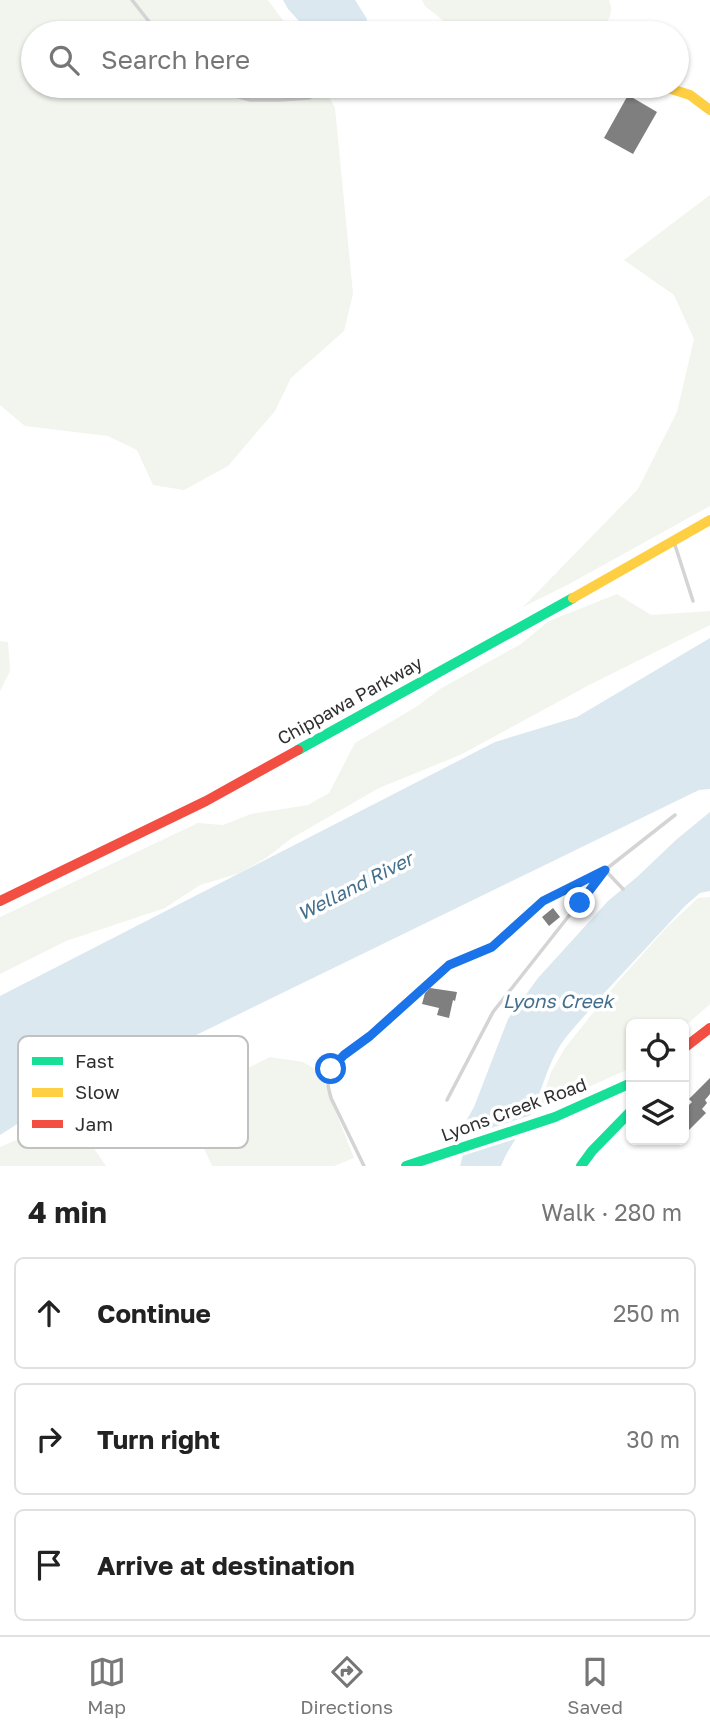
<!DOCTYPE html>
<meta charset="utf-8">
<style>
:root{--surface:#fff;--page:#f2f2f2;--text:#222;--muted:#767676;--line:#e0e0e0;--accent:#787878}
body{margin:0;font-family:"Golos Text",sans-serif;background:var(--page);color:var(--text)}
.controls{position:absolute;right:21px;bottom:21px;display:grid;overflow:hidden;border-radius:10px;box-shadow:0 2px 5px #0004}
.controls button{width:63px;height:63px;display:grid;place-items:center;padding:0;border:0;border-bottom:2px solid var(--line);background:var(--surface);color:var(--text);font:35px sans-serif}
.stop{position:absolute;width:21px;height:21px;margin:-16px;border:5px solid #1a73e8;border-radius:50%;background:#fff}
.stop.end{background:#1a73e8;border-color:#fff;box-shadow:0 2px 7px #0008}
.list{margin:0;padding:0;list-style:none}
h2{display:flex;justify-content:space-between;align-items:center;height:91px;margin:0;padding:0 28px;font-size:30px}
h2 small{font-size:23px;font-weight:400;color:var(--muted)}
.list li{display:grid;grid-template-columns:46px 1fr auto;gap:21px;align-items:center;box-sizing:border-box;height:112px;margin:0 14px 14px;padding:0 14px;border:2px solid var(--line);border-radius:10px}
.list b{display:block;font-size:26px;white-space:nowrap}
.list em{font-size:23px;font-style:normal;color:var(--muted)}
.icon{flex:none;width:38px;height:38px;fill:none;stroke:currentColor;stroke-width:2;stroke-linecap:round;stroke-linejoin:round}
.map{position:relative;flex:none;width:710px;height:1166px;overflow:hidden}
.search{position:absolute;background:var(--surface);box-shadow:0 2px 5px #0004;left:21px;right:21px;top:21px;height:77px;display:flex;align-items:center;gap:18px;box-sizing:border-box;padding:0 24px;border-radius:38px;color:var(--muted);font-size:26px}
.sheet{height:469px;background:var(--surface)}
nav{display:flex;justify-content:space-around;align-items:center;box-sizing:border-box;height:98px;border-top:2px solid var(--line);background:var(--surface);font-size:19px;color:var(--muted)}
nav a{display:grid;justify-items:center;gap:4px}
nav .on{color:var(--accent)}
.map>svg:first-child{display:block}
.green{fill:#f1f5ed}
.water{fill:#dbe8f0}
.pier{fill:#fff}
.building{fill:#7f7f7f}
.lines{fill:none;stroke-linecap:round;stroke-linejoin:round}
.lane{stroke:#d4d4d4;stroke-width:3.5}
.fast{stroke:#16e098;stroke-width:10}
.slow{stroke:#ffcf43;stroke-width:10}
.jam{stroke:#f24e42;stroke-width:10}
.route{stroke:#1a73e8;stroke-width:9}
.labels{text-anchor:middle;stroke-width:7;stroke-linejoin:round;paint-order:stroke}
.street-label{font-size:18px;fill:#2f2f2f;stroke:#fff}
.water-label{font-size:19px;font-style:italic;fill:#426f8d;stroke:#fff}
.key{fill:#fff;stroke:#c1c1c1;stroke-width:2}
.key-label{font-size:19px;fill:#2f2f2f}
</style>
<div class="map">
<svg width="710" height="1166" viewBox="0 0 710 1166">
<rect width="100%" height="100%" fill="#fff"/>
<path class="green" d="M 0,0 L 268,0 L 292,33 L 33,33 L 33,86 L 323,86 L 335,108 L 353,294 L 344,331 L 291,378 L 275,411 L 228,466 L 184,490 L 153,485 L 137,450 L 108,436 L 25,426 L 0,405 Z
M 422,0 L 609,0 C 613,9 611,17 605,25 L 572,30 L 472,29 L 450,26 L 425,6 Z
M 710,195 L 710,506 L 571,583 L 523,607 L 638,489 L 677,412 L 694,339 L 674,295 L 624,260 Z
M 617,594 L 651,615 L 710,611 L 710,625 L 591,684 L 460,755 L 379,788 L 292,838 L 266,858 L 240,873 L 200,885 L 165,908 L 66,941 L 0,974 L 0,917 L 198,823 L 223,825 L 251,814 L 308,805 L 329,793 L 355,743 L 416,707 L 440,689 L 521,644 L 549,621 Z
M 0,641 L 8,642 L 10,671 L 0,691 Z
M 710,897 L 710,1004 L 684,1027 L 684,1024 L 631,1024 L 631,1068 L 539,1109 L 551,1072 L 565,1048 L 616,984 L 667,927 L 698,898 Z
M 270,1057 L 303,1062 L 320,1072 L 354,1158 L 334,1166 L 212,1166 L 182,1101 Z
M 72,1116 L 106,1166 L 0,1166 L 0,1147 Z"/>
<path class="water" d="M 283,0 L 355,0 L 367,19 L 363,31 L 360,33 L 310,33 L 288,9 Z
M 710,638 L 710,789 L 699,790 L 30,1116 L 0,1135 L 0,996 L 495,742 L 577,717 Z
M 710,812 L 710,891 L 700,893 L 685,906 L 595,1003 C 583,1019 568,1032 558,1049 C 546,1070 541,1093 531,1114 C 522,1132 508,1147 501,1166 L 460,1166 L 465,1147 L 459,1137 L 461,1130 L 474,1107 L 508,1019 L 538,978 L 608,901 L 637,877 L 677,839 Z"/>
<path class="pier" d="M 535,1114 L 521,1137 L 459,1157 L 461,1148 L 456,1139 Z"/>
<path class="building" d="M 628,95 L 657,112 L 633,154 L 604,138 Z
M 553,908 L 560,917 L 549,926 L 542,917 Z
M 430,988 L 457,992 L 455,1001 L 453,1000 L 449,1018 L 437,1015 L 439,1008 L 422,1004 L 425,993 Z
M 710,1078 L 710,1094 L 705,1100 L 707,1103 L 702,1109 L 706,1113 L 684,1135 L 684,1110 L 692,1102 L 689,1099 Z"/>
<g class="lines">
<path class="lane" d="M 132,0 L 158,33
M 207,86 L 218,91 L 250,100 L 280,100 L 309,98 L 336,86
M 674,542 L 693,601
M 447,1100 L 493,1012 L 605,870 L 675,815
M 364,1166 L 331,1098 L 328,1086 L 329,1077 L 335,1063 L 370,1036 L 449,965 L 492,947 L 543,901 L 605,870 L 623,889"/>
<path class="fast" d="M 298,750 L 573,598
M 406,1166 L 555,1117 L 631,1083
M 581,1166 L 592,1151 L 631,1111"/>
<path class="slow" d="M 662,86 L 690,95 L 710,110
M 573,598 L 710,520"/>
<path class="jam" d="M 0,901 L 206,801 L 298,750
M 684,1048 L 710,1028"/>
</g>
<g class="lines">
<path class="route" d="M 331,1069 L 344,1055 L 370,1036 L 449,965 L 492,947 L 543,901 L 605,870 L 580,903"/>
</g>
<g class="labels">
<g class="street-label">
<text transform="translate(350 701) rotate(-29)" y="6">Chippawa Parkway</text>
<text transform="translate(514 1110) rotate(-20)" y="6">Lyons Creek Road</text>
</g>
<g class="water-label">
<text transform="translate(355 886) rotate(-27)" y="7">Welland River</text>
<text x="558" y="1008">Lyons Creek</text>
</g>
</g>
<rect x="18" y="1036" width="230" height="112" rx="10" class="key"/>
<rect x="32" y="1057" width="31" height="8" fill="#16e098"/>
<rect x="32" y="1088" width="31" height="9" fill="#ffcf43"/>
<rect x="32" y="1120" width="31" height="8" fill="#f24e42"/>
<g class="key-label">
<text x="75" y="1068">Fast</text>
<text x="75" y="1099">Slow</text>
<text x="75" y="1131">Jam</text>
</g>
</svg>
<div class="controls">
<button><svg class="icon" aria-label="locate" viewBox="0 0 24 24"><circle cx="12" cy="12" r="6"/><path d="M12 2v4M12 18v4M2 12h4M18 12h4"/></svg></button>
<button><svg class="icon" aria-label="layers" viewBox="0 0 24 24"><path d="M12 4l9 5-9 5-9-5zM3 14l9 5 9-5"/></svg></button>
</div>
<div class="stop" style="left:331px;top:1069px"></div>
<div class="stop end" style="left:580px;top:903px"></div>
<div class="search"><svg class="icon" aria-label="search" viewBox="0 0 24 24"><circle cx="10" cy="10" r="6"/><path d="M15 15l6 6"/></svg>Search here</div>
</div>
<section class="sheet">
<h2>4 min<small>Walk · 280 m</small></h2>
<ul class="list">
<li><svg class="icon" aria-label="ahead" viewBox="0 0 24 24"><path d="M12 20V5M6 11l6-6 6 6"/></svg><div><b>Continue</b></div><em>250 m</em></li>
<li><svg class="icon" aria-label="right" viewBox="0 0 24 24"><path d="M7 20v-9h11M14 6l5 5-5 5"/></svg><div><b>Turn right</b></div><em>30 m</em></li>
<li><svg class="icon" aria-label="arrive" viewBox="0 0 24 24"><path d="M6 21V4h12l-3 4 3 4H6"/></svg><div><b>Arrive at destination</b></div></li>
</ul>
</section>
<nav>
<a class="on"><svg class="icon" aria-label="map" viewBox="0 0 24 24"><path d="M3 6l6-2 6 2 6-2v14l-6 2-6-2-6 2zM9 4v14M15 6v14"/></svg>Map</a>
<a><svg class="icon" aria-label="directions" viewBox="0 0 24 24"><path d="M12 3l9 9-9 9-9-9zM9 14v-3h6M13 9l2 2-2 2"/></svg>Directions</a>
<a><svg class="icon" aria-label="saved" viewBox="0 0 24 24"><path d="M7 4h10v16l-5-4-5 4z"/></svg>Saved</a>
</nav>
